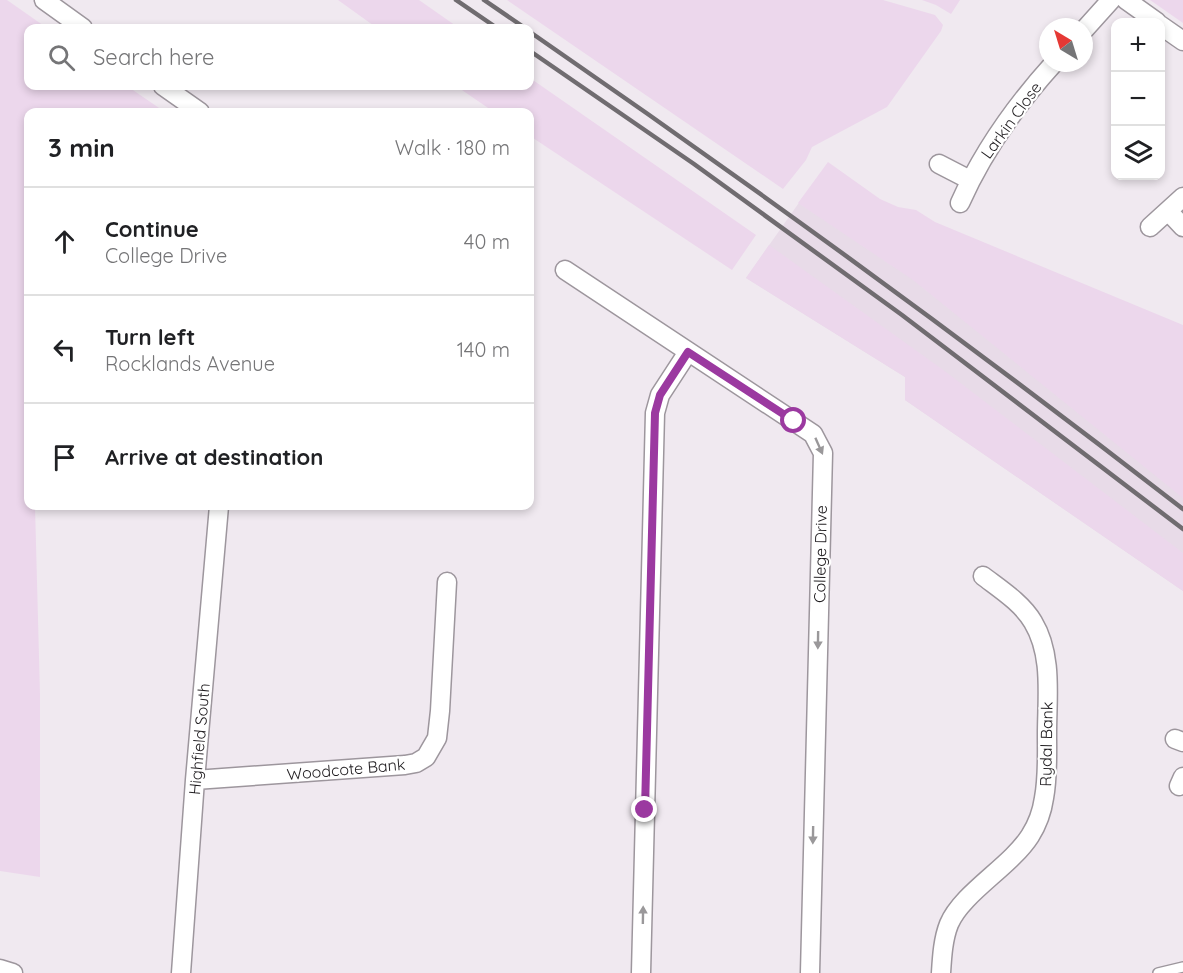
<!DOCTYPE html>
<meta charset="utf-8">
<style>
:root{--surface:#fff;--page:#f2f2f2;--text:#202124;--muted:#757577;--line:#e0e0e0}
body{margin:0;font-family:Quicksand,sans-serif;background:var(--page);color:var(--text)}
.controls{position:absolute;right:18px;top:18px;display:grid;overflow:hidden;border-radius:12px;box-shadow:0 3px 9px #0003}
.controls button{width:54px;height:54px;display:grid;place-items:center;padding:0;border:0;border-bottom:2px solid var(--line);background:var(--surface);color:var(--text);font:30px sans-serif}
.compass{position:absolute;left:1039px;top:18px;width:54px;height:54px;border-radius:50%;background:var(--surface);box-shadow:0 3px 9px #0003;rotate:322deg}
.stop{position:absolute;width:18px;height:18px;margin:-14px;border:4px solid #9b39a0;border-radius:50%;background:#fff}
.stop.end{background:#9b39a0;border-color:#fff;box-shadow:0 2px 6px #0008}
.list{margin:0;padding:0;list-style:none}
h2{display:flex;justify-content:space-between;align-items:center;height:78px;margin:0;padding:0 24px;font-size:26px}
h2 small{font-size:20px;font-weight:400;color:var(--muted)}
.list li{display:grid;grid-template-columns:39px 1fr auto;gap:18px;align-items:center;box-sizing:border-box;height:108px;padding:0 24px;border-top:2px solid var(--line)}
.list b{display:block;font-size:22px;white-space:nowrap}
.list p{margin:0;font-size:20px;white-space:nowrap;color:var(--muted)}
.list em{font-size:20px;font-style:normal;color:var(--muted)}
.icon{flex:none;width:33px;height:33px;fill:none;stroke:currentColor;stroke-width:2;stroke-linecap:round;stroke-linejoin:round}
.map{position:relative;flex:none;width:1183px;height:973px;overflow:hidden}
.search{position:absolute;background:var(--surface);box-shadow:0 3px 9px #0003;left:24px;top:24px;width:510px;height:66px;display:flex;align-items:center;gap:15px;box-sizing:border-box;padding:0 21px;border-radius:12px;color:var(--muted);font-size:22px}
.panel{position:absolute;background:var(--surface);box-shadow:0 3px 9px #0003;left:24px;top:108px;width:510px;height:402px;border-radius:12px}
.map>svg:first-child{display:block}
.built{fill:#e8dbe8}
.green{fill:#ecd7ec}
.lines{fill:none;stroke-linecap:round;stroke-linejoin:round}
.lane-casing{stroke:#9d969d;stroke-width:12}
.street-casing{stroke:#9d969d;stroke-width:21}
.lane{stroke:#fff;stroke-width:9}
.street{stroke:#fff;stroke-width:18}
.rail{stroke:#706c70;stroke-width:4.5}
.oneway{fill:#9a989a}
.route{stroke:#9b39a0;stroke-width:8}
.labels{text-anchor:middle;stroke-width:4.5;stroke-linejoin:round;paint-order:stroke}
.street-label{font-size:16px;fill:#1e1b1e;stroke:#fff}
</style>
<div class="map">
<svg width="1183" height="973" viewBox="0 0 1183 973">
<rect width="100%" height="100%" fill="#f0e9f0"/>
<path class="built" d="M 803,197 L 1183,458 L 1183,591 L 905,400 L 905,377 L 746,278 Z"/>
<path class="green" d="M 0,0 L 7,0 L 47,28 L 28,28 L 28,86 L 127,86 L 165,112 L 28,112 L 28,506 L 35,506 L 40,694 L 40,877 L 0,871 Z
M 338,0 L 419,0 L 459,28 L 377,28 Z
M 507,0 L 883,0 L 935,15 L 943,25 L 941,31 L 887,107 L 812,147 L 806,160 L 783,189 Z
M 922,0 L 960,0 L 951,14 L 936,5 Z
M 1150,0 L 1183,0 L 1183,23 Z
M 530,78 L 756,235 L 732,270 L 530,136 L 530,112 L 494,112 L 456,86 L 530,86 Z
M 828,162 L 880,199 L 898,207 L 916,210 L 935,222 L 1183,325 L 1183,498 L 913,280 L 798,203 Z
M 769,245 L 946,372 L 1183,553 L 1183,591 L 905,400 L 905,377 L 746,278 Z"/>
<g class="lines">
<g class="lane-casing">
<path id="lane" d="M 1158,973 L 1183,967"/>
</g>
<g class="street-casing">
<path id="street" d="M 44,0 L 83,28
M 1126,0 L 1157,22
M 1160,25 L 1183,41
M 1084,30 L 1111,0
M 163,86 L 200,112
M 939,164 L 970,180
M 960,203 C 983,151 1016,105 1054,63
M 1168,211 L 1183,227
M 1150,227 L 1183,197
M 565,270 L 813,434 L 823,453 L 810,973
M 1175,739 L 1183,742
M 195,780 L 405,765 L 416,763 L 426,757 L 437,738 L 440,711 L 447,582
M 1179,786 L 1183,777
M 0,969 L 13,973
M 181,973 L 195,780 L 219,506
M 641,973 L 655,413 L 660,395 L 688,352
M 941,973 C 942,957 943,939 949,924 C 962,893 1010,867 1030,836 C 1037,825 1042,812 1044,798 C 1048,777 1047,755 1047,734 C 1047,697 1053,655 1033,622 C 1022,603 1000,589 983,576"/>
</g>
<use href="#lane" class="lane"/>
<use href="#street" class="street"/>
<path class="rail" d="M 456,0 L 497,28
M 484,0 L 525,28
M 530,32 C 752,185 970,344 1183,509
M 530,51 L 694,164 L 902,315 L 1183,529"/>
</g>
<defs><path id="oneway-solid" d="M-6-.8H1V-3.2L6.5 0L1 3.2V.8H-6Z" transform="scale(1.5)"/></defs>
<g class="oneway">
<use href="#oneway-solid" transform="translate(819 446) rotate(66)"/>
<use href="#oneway-solid" transform="translate(818 640) rotate(91)"/>
<use href="#oneway-solid" transform="translate(813 835) rotate(91)"/>
<use href="#oneway-solid" transform="translate(643 915) rotate(-89)"/>
</g>
<g class="lines">
<path class="route" d="M 645,810 L 655,413 L 660,395 L 688,352 L 794,421"/>
</g>
<g class="labels">
<g class="street-label">
<text transform="translate(1011 120) rotate(-54)" y="6">Larkin Close</text>
<text transform="translate(820 554) rotate(-89)" y="6">College Drive</text>
<text transform="translate(199 739) rotate(-85)" y="6">Highfield South</text>
<text transform="translate(1046 744) rotate(-89)" y="6">Rydal Bank</text>
<text transform="translate(346 769) rotate(-5)" y="6">Woodcote Bank</text>
</g>
</g>
</svg>
<div class="controls">
<button>+</button>
<button>−</button>
<button><svg class="icon" aria-label="layers" viewBox="0 0 24 24"><path d="M12 4l9 5-9 5-9-5zM3 14l9 5 9-5"/></svg></button>
</div>
<svg class="compass" viewBox="-18 -18 36 36"><path d="M0-13l5 13h-10z" fill="#e53935"/><path d="M0 13l5-13h-10z" fill="#757577"/></svg>
<div class="stop" style="left:794px;top:421px"></div>
<div class="stop end" style="left:645px;top:810px"></div>
<div class="search"><svg class="icon" aria-label="search" viewBox="0 0 24 24"><circle cx="10" cy="10" r="6"/><path d="M15 15l6 6"/></svg>Search here</div>
<section class="panel">
<h2>3 min<small>Walk · 180 m</small></h2>
<ul class="list">
<li><svg class="icon" aria-label="ahead" viewBox="0 0 24 24"><path d="M12 20V5M6 11l6-6 6 6"/></svg><div><b>Continue</b><p>College Drive</p></div><em>40 m</em></li>
<li><svg class="icon" aria-label="left" viewBox="0 0 24 24"><path d="M17 20v-9H6M10 6l-5 5 5 5"/></svg><div><b>Turn left</b><p>Rocklands Avenue</p></div><em>140 m</em></li>
<li><svg class="icon" aria-label="arrive" viewBox="0 0 24 24"><path d="M6 21V4h12l-3 4 3 4H6"/></svg><div><b>Arrive at destination</b></div></li>
</ul>
</section>
</div>
